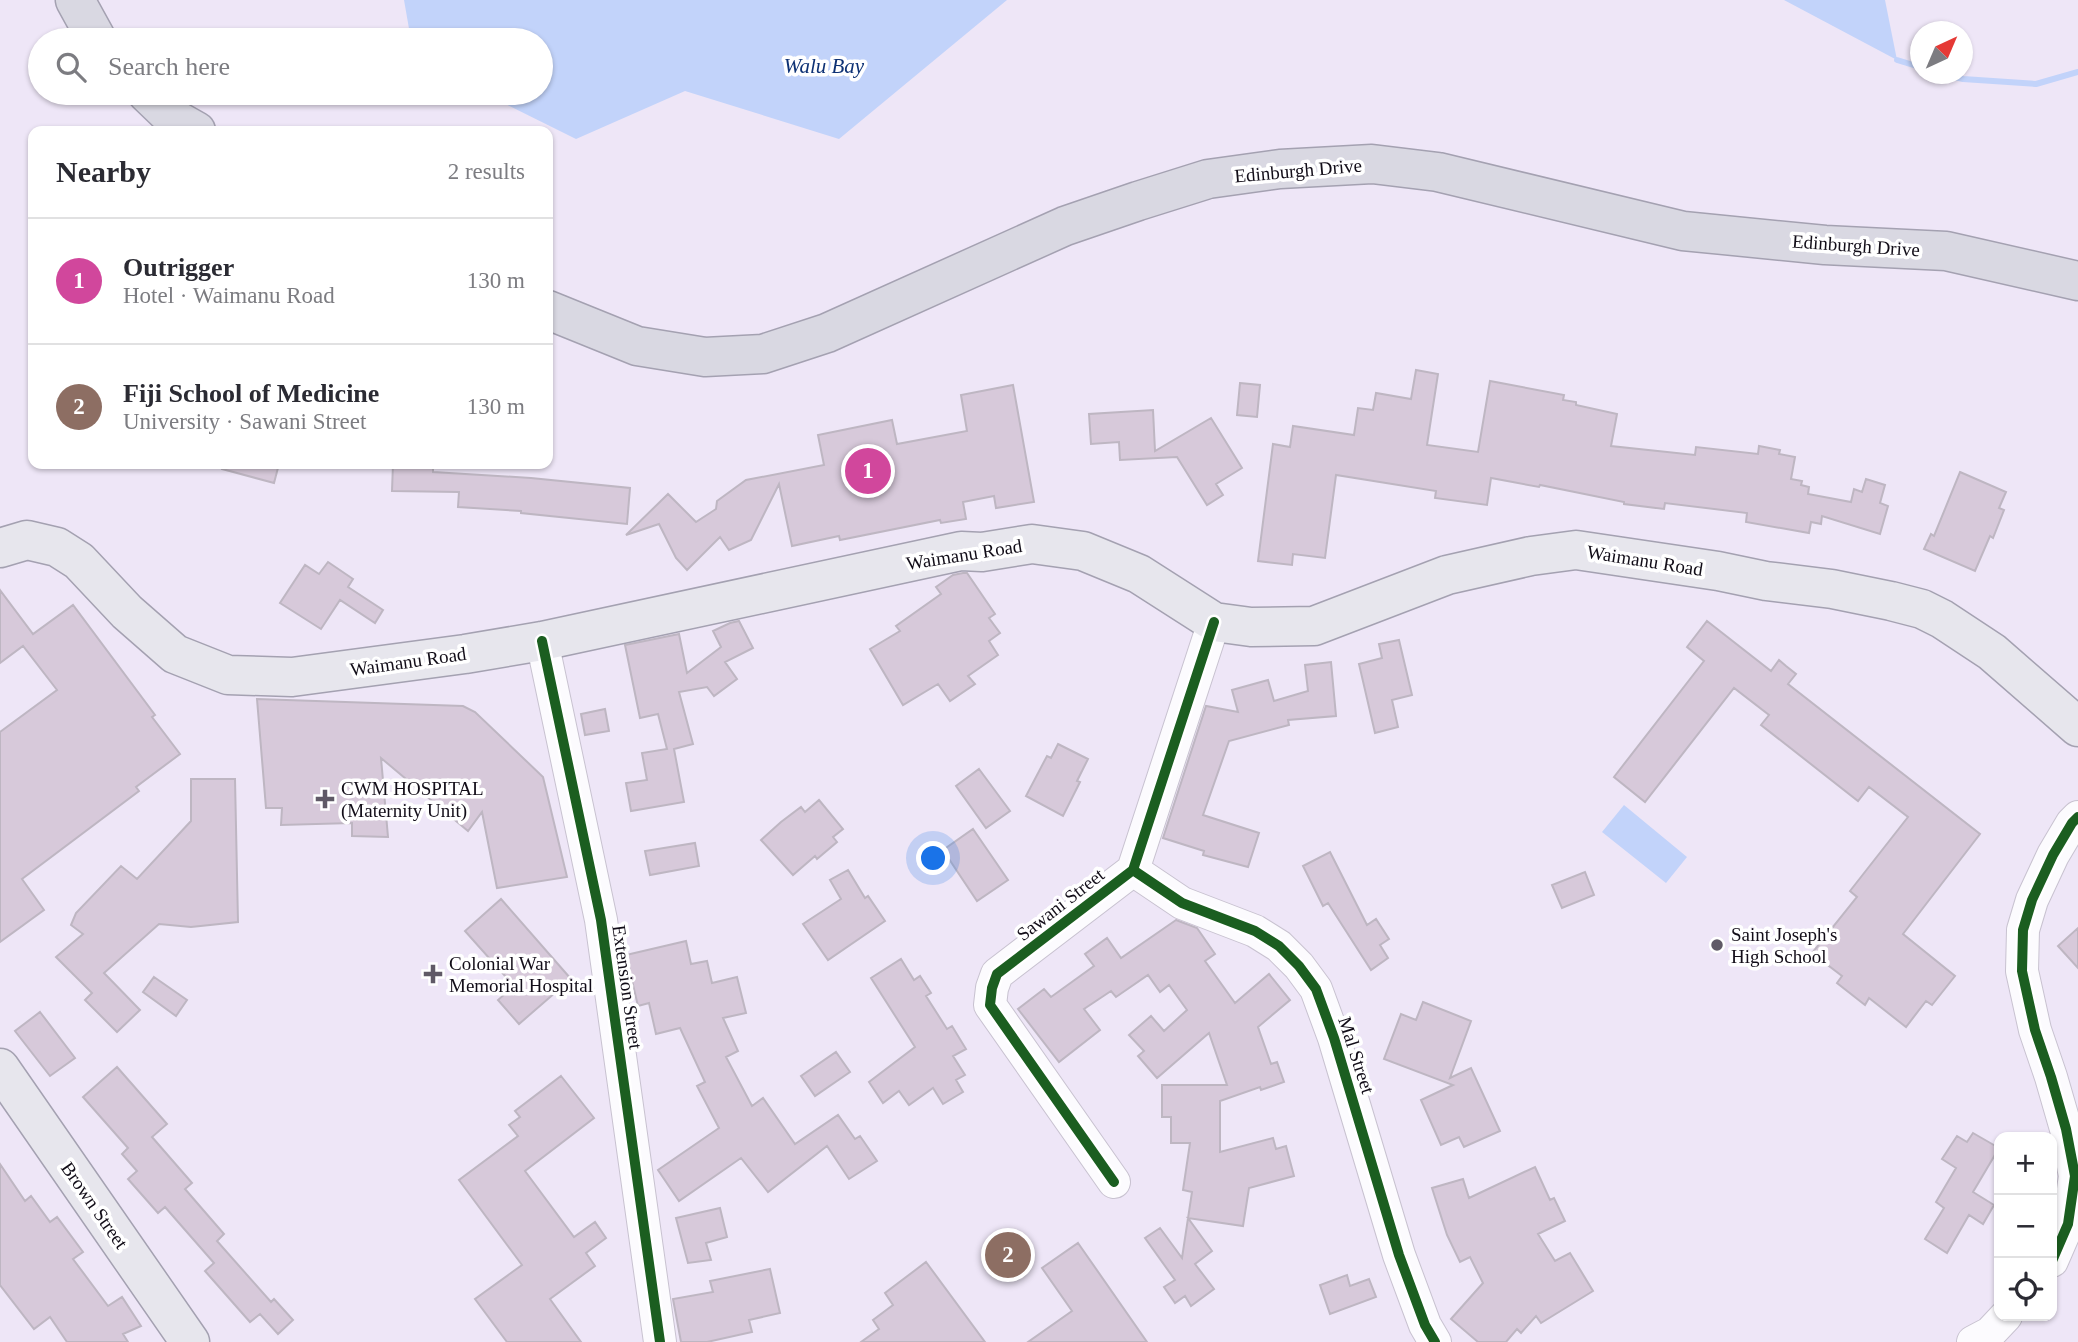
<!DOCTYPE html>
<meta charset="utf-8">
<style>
:root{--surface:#fff;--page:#f2f2f3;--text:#2b2b33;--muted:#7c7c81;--line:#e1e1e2;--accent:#5f5966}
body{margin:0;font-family:"Times New Roman",serif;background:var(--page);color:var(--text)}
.controls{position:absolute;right:21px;bottom:21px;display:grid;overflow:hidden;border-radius:14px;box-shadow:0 2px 5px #0004}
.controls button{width:63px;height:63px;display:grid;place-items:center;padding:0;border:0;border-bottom:2px solid var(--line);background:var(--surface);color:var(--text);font:35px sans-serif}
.compass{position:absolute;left:1910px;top:21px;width:63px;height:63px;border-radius:50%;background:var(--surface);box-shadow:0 2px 5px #0004;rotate:44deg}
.you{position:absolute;left:934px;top:859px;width:24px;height:24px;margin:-18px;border:5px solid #fff;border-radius:50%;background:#1a73e8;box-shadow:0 0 0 10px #1a73e833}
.badge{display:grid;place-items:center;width:46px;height:46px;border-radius:50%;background:var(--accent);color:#fff;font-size:23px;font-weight:700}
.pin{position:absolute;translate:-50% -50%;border:4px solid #fff;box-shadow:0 2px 7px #0006}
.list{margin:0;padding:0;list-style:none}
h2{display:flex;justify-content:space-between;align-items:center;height:91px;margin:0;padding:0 28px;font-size:30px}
h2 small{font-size:23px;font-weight:400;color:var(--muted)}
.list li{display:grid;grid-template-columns:46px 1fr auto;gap:21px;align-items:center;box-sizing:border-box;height:126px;padding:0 28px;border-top:2px solid var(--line)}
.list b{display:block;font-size:26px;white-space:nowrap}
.list p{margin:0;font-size:23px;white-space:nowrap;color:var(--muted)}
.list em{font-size:23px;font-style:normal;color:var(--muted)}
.icon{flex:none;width:38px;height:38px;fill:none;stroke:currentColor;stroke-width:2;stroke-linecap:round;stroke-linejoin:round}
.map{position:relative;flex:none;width:2078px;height:1342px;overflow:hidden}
.search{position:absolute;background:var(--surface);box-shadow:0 2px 5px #0004;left:28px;top:28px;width:525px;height:77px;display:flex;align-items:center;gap:18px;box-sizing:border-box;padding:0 24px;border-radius:38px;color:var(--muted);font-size:26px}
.panel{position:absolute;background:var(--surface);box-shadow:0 2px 5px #0004;left:28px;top:126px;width:525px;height:343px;border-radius:14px}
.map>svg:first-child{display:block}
.water{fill:#c2d3fa}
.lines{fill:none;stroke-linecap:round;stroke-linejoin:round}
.stream{stroke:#c2d3fa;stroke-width:6}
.building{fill:#d7c9da;stroke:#beb6c2;stroke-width:2}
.minor-casing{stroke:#c8c2d0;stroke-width:34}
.major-casing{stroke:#a4a1b1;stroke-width:41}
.highway-casing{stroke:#a4a1b1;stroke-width:41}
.minor{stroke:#fcfbfe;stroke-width:32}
.major{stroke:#e7e6ed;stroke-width:38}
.highway{stroke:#d9d8e2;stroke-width:38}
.cycleway-casing{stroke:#fff;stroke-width:15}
.cycleway{stroke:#1b5e20;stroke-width:10}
.poi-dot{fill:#5f5966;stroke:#fff;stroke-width:2.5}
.labels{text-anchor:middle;stroke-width:7;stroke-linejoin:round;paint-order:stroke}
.street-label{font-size:19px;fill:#120d18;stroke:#fff}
.poi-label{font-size:19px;fill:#120d18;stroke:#fff;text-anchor:start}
.water-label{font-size:21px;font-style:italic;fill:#0e3275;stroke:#fff}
</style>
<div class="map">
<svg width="2078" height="1342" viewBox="0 0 2078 1342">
<rect width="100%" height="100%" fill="#eee6f7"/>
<path class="water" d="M 404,0 L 1007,0 L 839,139 L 685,91 L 576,139 L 483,93 L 541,93 L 541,40 L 411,40 Z
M 1784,0 L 1885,0 L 1897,60 Z
M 1624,805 L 1687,857 L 1666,883 L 1602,832 Z"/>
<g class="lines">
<path class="stream" d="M 1897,60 L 1920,67
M 1943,74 L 1963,79 L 2036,84 L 2078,72"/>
</g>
<path class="building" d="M 1416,370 L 1438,374 L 1427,445 L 1478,452 L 1490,381 L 1564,395 L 1563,400 L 1576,402 L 1576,405 L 1617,414 L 1611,446 L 1695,455 L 1696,447 L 1758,454 L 1759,446 L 1780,450 L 1779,454 L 1795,457 L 1791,479 L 1802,481 L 1801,485 L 1809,487 L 1808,494 L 1851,502 L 1854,489 L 1862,492 L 1866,479 L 1885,485 L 1880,503 L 1888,506 L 1880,534 L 1822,516 L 1821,524 L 1811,522 L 1809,533 L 1746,522 L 1747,513 L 1665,503 L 1664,509 L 1624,504 L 1624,502 L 1540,485 L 1539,487 L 1491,478 L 1487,505 L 1435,498 L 1436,491 L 1336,475 L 1325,558 L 1293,554 L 1292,565 L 1258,561 L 1273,444 L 1290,447 L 1293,426 L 1354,435 L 1358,408 L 1373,410 L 1376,393 L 1411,399 Z
M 1240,383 L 1260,385 L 1257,417 L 1237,415 Z
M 1013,385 L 1034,502 L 996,508 L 994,496 L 963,502 L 966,519 L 941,523 L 940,520 L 840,540 L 839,536 L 792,546 L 779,484 L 751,540 L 729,550 L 720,537 L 687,570 L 676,558 L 659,524 L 626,535 L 668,494 L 696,522 L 716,509 L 717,501 L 746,480 L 824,465 L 818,435 L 892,420 L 897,444 L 967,431 L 961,395 Z
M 1153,410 L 1155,451 L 1211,418 L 1242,468 L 1216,484 L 1223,495 L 1207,505 L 1177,457 L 1120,460 L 1119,442 L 1091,444 L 1089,414 Z
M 223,464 L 279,464 L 274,483 L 222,469 Z
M 393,464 L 433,464 L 433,472 L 531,478 L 630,488 L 627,524 L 521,513 L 521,511 L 458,507 L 459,492 L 392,491 Z
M 1960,472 L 2006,492 L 1999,508 L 2004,510 L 1993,538 L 1990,536 L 1975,571 L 1924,549 L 1931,534 L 1934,536 Z
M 328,562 L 353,579 L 348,587 L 383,610 L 375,623 L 340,600 L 321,629 L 280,603 L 305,565 L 319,574 Z
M 963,573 L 967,573 L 995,614 L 989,618 L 1000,633 L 989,641 L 998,655 L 968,676 L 975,684 L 950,701 L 938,684 L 903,705 L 870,649 L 900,631 L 896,626 L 941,594 L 936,587 L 953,575 Z
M 0,590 L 33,634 L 73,605 L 155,715 L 152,717 L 180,754 L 136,787 L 139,791 L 22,879 L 44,910 L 0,942 L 0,732 L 57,690 L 23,646 L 0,663 Z
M 739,621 L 753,648 L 725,662 L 737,679 L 714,696 L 707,687 L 679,692 L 693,744 L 674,749 L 684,802 L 631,811 L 626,783 L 647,780 L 642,753 L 667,749 L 658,714 L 640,718 L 625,645 L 679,634 L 687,673 L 721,647 L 713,631 L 730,623 Z
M 1707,621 L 1771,671 L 1779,660 L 1786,666 L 1796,674 L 1788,684 L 1980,834 L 1903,934 L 1955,976 L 1932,1005 L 1926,1001 L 1906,1027 L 1869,998 L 1865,1005 L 1837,983 L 1842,976 L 1812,953 L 1857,897 L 1850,891 L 1908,817 L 1869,787 L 1858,801 L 1761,725 L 1769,715 L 1734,688 L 1645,802 L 1614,777 L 1704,661 L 1687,647 Z
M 1399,640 L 1412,695 L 1392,700 L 1398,727 L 1375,733 L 1359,664 L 1382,658 L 1379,644 Z
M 1331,662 L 1336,716 L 1288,720 L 1289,725 L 1229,741 L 1203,815 L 1259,833 L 1248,867 L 1203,855 L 1204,851 L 1163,838 L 1206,706 L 1238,712 L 1232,690 L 1268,680 L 1274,701 L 1308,691 L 1305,665 Z
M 257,699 L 463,706 L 475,712 L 543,777 L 567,877 L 497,888 L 482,812 L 468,831 L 381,758 L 388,837 L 352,836 L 352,823 L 281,825 L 282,808 L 266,808 Z
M 605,709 L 609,731 L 585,735 L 581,714 Z
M 1058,744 L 1088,759 L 1077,781 L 1080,782 L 1063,816 L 1026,796 L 1047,756 L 1051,758 Z
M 979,769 L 1010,811 L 986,828 L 956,786 Z
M 191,779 L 235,779 L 238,922 L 191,927 L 159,924 L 104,973 L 140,1010 L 117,1032 L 85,1000 L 92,993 L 56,957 L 83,934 L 71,925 L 76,913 L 121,866 L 137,879 L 191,821 Z
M 819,800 L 843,829 L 833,837 L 837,842 L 817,859 L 815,856 L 793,875 L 761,840 L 781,822 L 801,807 L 805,812 Z
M 973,829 L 1008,880 L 977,901 L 943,850 Z
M 695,843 L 699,866 L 650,875 L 645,851 Z
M 1330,852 L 1367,925 L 1376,919 L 1389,939 L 1380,945 L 1388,958 L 1371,970 L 1328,903 L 1323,906 L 1303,866 Z
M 848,870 L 865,898 L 868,896 L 885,921 L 828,960 L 803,924 L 841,899 L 830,880 Z
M 1585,872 L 1594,895 L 1562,908 L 1552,885 Z
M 501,899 L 571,979 L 519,1024 L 498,1000 L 514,986 L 465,931 Z
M 1176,920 L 1197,928 L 1215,954 L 1205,961 L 1235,1003 L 1269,974 L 1290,1000 L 1258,1027 L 1271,1064 L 1277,1062 L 1284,1082 L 1261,1090 L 1260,1087 L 1220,1101 L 1220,1152 L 1273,1138 L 1276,1149 L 1286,1146 L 1294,1176 L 1249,1188 L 1243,1226 L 1188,1218 L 1212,1251 L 1195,1264 L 1214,1289 L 1191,1306 L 1185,1296 L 1175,1303 L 1164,1287 L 1175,1280 L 1145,1238 L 1160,1228 L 1182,1258 L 1192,1192 L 1183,1190 L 1190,1143 L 1171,1143 L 1171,1117 L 1162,1117 L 1162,1085 L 1227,1085 L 1209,1033 L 1157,1078 L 1138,1056 L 1144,1051 L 1129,1035 L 1151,1016 L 1164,1031 L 1187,1010 L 1169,985 L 1160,992 L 1148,975 L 1116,997 L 1111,991 L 1084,1009 L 1100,1030 L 1059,1062 L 1018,1009 L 1044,989 L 1051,997 L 1094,966 L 1085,954 L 1107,938 L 1121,958 Z
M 2078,928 L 2078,968 L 2058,946 Z
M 686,941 L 691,964 L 707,961 L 712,983 L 737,977 L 746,1013 L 723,1018 L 738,1051 L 726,1057 L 752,1106 L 763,1098 L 795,1144 L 838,1115 L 855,1139 L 860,1136 L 877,1161 L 849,1179 L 827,1146 L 768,1192 L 741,1158 L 679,1201 L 658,1170 L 719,1128 L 697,1086 L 705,1082 L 680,1028 L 656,1034 L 649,1003 L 638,1006 L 626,955 Z
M 901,959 L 914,980 L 920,976 L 931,993 L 926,996 L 947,1029 L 952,1026 L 966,1049 L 953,1056 L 965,1075 L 956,1080 L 963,1092 L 943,1104 L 933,1088 L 909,1105 L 899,1091 L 883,1103 L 869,1082 L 915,1047 L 871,978 Z
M 154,977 L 187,1000 L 176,1016 L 143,992 Z
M 1423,1002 L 1471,1021 L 1450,1078 L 1471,1068 L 1500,1131 L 1464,1147 L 1459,1137 L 1441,1145 L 1421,1100 L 1453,1085 L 1384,1059 L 1401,1014 L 1416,1020 Z
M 40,1012 L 75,1058 L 50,1076 L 15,1031 Z
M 836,1052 L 850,1072 L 815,1096 L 801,1076 Z
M 117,1067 L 167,1124 L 152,1137 L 192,1183 L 185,1189 L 224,1234 L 217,1241 L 271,1302 L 274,1299 L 293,1320 L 278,1334 L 260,1314 L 250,1322 L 205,1271 L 214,1263 L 165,1207 L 158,1213 L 128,1179 L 137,1171 L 122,1154 L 128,1148 L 83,1097 Z
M 561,1076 L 594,1118 L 525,1171 L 574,1237 L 595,1222 L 606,1238 L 586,1253 L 595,1266 L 550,1299 L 581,1342 L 507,1342 L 475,1299 L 522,1265 L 459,1180 L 518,1136 L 509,1125 L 520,1117 L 515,1111 Z
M 1973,1133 L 1999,1148 L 1973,1192 L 1994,1205 L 1983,1224 L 1969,1215 L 1947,1253 L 1925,1239 L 1944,1208 L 1936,1202 L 1956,1168 L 1942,1159 L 1957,1136 L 1967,1142 Z
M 0,1164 L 25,1201 L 31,1196 L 50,1222 L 57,1217 L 83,1252 L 73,1259 L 108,1306 L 122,1297 L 141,1326 L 123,1334 L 128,1342 L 67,1342 L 50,1317 L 34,1329 L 0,1285 Z
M 1535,1167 L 1550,1200 L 1554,1198 L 1565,1221 L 1538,1234 L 1555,1261 L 1570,1253 L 1593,1291 L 1541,1323 L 1536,1316 L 1521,1333 L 1517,1329 L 1506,1342 L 1478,1342 L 1451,1319 L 1483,1283 L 1470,1257 L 1460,1262 L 1447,1235 L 1432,1188 L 1463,1179 L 1469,1198 Z
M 720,1208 L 727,1237 L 706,1243 L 711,1260 L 688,1263 L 676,1218 Z
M 1078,1243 L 1147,1342 L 1028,1342 L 1072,1311 L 1042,1268 Z
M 926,1262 L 985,1342 L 861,1342 L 879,1329 L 873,1320 L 893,1305 L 885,1293 Z
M 770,1269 L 780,1313 L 749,1320 L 752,1332 L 707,1342 L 681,1342 L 673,1299 L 713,1292 L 710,1281 Z
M 1347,1275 L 1350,1286 L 1369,1279 L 1376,1297 L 1330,1314 L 1320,1285 Z"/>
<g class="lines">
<g class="minor-casing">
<path id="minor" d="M 542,641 L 601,920 L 660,1342
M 1133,870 L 1182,903 L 1255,931 L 1279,946 L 1299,966 L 1316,989 L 1334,1038 L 1399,1255 L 1425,1325 L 1435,1342
M 1114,1182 L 990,1005 L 992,988 L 997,974 L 1133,870 L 1214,622
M 2052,1261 L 2068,1224 L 2075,1176 L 2066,1129 L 2051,1077 L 2035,1030 L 2022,971 L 2023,930 L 2032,900 L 2053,855 L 2072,823 L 2078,817
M 1973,1342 L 1990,1333 L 2006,1316"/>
</g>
<g class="major-casing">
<path id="major" d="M 0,548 L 27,540 L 57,547 L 79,561 L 127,612 L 175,654 L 228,675 L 292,677 L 465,654 L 542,641 L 961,551 L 982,552 L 1032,544 L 1083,551 L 1139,574 L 1214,622 L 1251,627 L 1314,626 L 1447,575 L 1531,556 L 1576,550 L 1718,571 L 1766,581 L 1832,589 L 1891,601 L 1922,609 L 1942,619 L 1992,652 L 2078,727
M 0,1068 L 190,1342"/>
</g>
<g class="highway-casing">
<path id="highway" d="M 75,0 L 97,40
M 147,93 L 173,118 L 196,131
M 548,310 L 637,346 L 705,357 L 763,354 L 827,333 L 1065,226 L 1138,201 L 1208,179 L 1280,169 L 1372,164 L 1438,172 L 1683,231 L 1825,245 L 1946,251 L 2078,281"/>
</g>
<use href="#minor" class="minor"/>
<use href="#major" class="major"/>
<use href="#highway" class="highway"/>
<g class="cycleway-casing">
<path id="cycleway" d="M 542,641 L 601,920 L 660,1342
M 1133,870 L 1182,903 L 1255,931 L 1279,946 L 1299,966 L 1316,989 L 1334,1038 L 1399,1255 L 1425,1325 L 1435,1342
M 1114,1182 L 990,1005 L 992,988 L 997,974 L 1133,870 L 1214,622
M 2052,1261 L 2068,1224 L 2075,1176 L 2066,1129 L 2051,1077 L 2035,1030 L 2022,971 L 2023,930 L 2032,900 L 2053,855 L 2072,823 L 2078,817"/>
</g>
<use href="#cycleway" class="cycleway"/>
</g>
<g class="poi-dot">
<path d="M321.5 788.5h7v7h7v7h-7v7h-7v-7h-7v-7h7z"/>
<circle cx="1717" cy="945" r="7"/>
<path d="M429.5 963.5h7v7h7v7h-7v7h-7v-7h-7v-7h7z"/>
</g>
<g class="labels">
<g class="street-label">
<text transform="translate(1298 170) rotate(-5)" y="7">Edinburgh Drive</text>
<text transform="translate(1856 245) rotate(4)" y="7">Edinburgh Drive</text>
<text transform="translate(964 554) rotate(-9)" y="7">Waimanu Road</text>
<text transform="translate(1645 560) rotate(9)" y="7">Waimanu Road</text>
<text transform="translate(408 661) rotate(-8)" y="7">Waimanu Road</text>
<text transform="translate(1060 904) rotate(-38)" y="7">Sawani Street</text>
<text transform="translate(628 987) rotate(82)" y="7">Extension Street</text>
<text transform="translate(1357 1055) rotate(72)" y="7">Mal Street</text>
<text transform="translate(95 1205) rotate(55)" y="7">Brown Street</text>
</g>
<g class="poi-label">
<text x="341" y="795">CWM HOSPITAL<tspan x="341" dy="22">(Maternity Unit)</tspan></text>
<text x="1731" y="941">Saint Joseph's<tspan x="1731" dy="22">High School</tspan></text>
<text x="449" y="970">Colonial War<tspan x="449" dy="22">Memorial Hospital</tspan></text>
</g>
<g class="water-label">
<text x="824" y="73">Walu Bay</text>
</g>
</g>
</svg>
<div class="controls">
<button>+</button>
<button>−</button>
<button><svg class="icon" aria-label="locate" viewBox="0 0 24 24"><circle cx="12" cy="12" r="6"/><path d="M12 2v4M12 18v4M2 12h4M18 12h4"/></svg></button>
</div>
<svg class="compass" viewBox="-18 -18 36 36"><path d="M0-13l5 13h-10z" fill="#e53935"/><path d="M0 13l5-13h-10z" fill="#7c7c81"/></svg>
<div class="you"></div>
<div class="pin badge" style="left:868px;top:471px;background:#d1479c">1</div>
<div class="pin badge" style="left:1008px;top:1255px;background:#8d6e63">2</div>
<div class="search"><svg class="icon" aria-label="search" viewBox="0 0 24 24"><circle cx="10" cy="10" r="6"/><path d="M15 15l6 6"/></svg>Search here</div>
<section class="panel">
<h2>Nearby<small>2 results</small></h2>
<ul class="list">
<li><span class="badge" style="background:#d1479c">1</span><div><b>Outrigger</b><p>Hotel · Waimanu Road</p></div><em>130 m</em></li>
<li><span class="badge" style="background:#8d6e63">2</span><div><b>Fiji School of Medicine</b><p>University · Sawani Street</p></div><em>130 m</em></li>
</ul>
</section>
</div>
